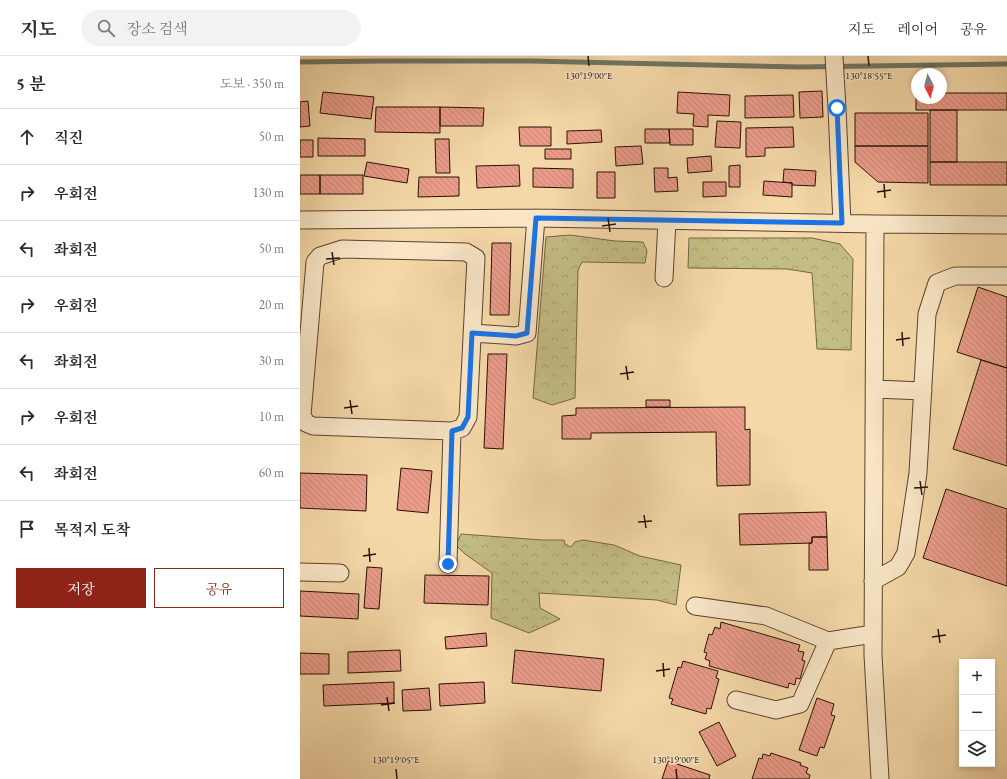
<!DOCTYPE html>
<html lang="ko">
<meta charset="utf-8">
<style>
:root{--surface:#fff;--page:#f2f2f3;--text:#2b2b33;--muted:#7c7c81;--line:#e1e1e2;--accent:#8f2418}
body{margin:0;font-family:"EB Garamond","Noto Serif KR",serif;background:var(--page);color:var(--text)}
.controls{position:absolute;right:12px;bottom:12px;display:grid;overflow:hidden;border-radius:0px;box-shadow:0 2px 6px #0003}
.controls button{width:36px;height:36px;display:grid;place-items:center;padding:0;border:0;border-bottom:1px solid var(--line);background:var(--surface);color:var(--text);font:20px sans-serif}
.compass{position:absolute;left:611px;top:12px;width:36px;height:36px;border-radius:50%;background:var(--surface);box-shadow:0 2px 6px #0003;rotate:173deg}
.stop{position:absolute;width:12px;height:12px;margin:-9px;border:3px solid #1a73e8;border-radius:50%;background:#fff}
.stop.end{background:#1a73e8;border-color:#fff;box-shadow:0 1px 4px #0008}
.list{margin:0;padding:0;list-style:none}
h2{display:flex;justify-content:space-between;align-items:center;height:52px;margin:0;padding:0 16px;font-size:17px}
h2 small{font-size:13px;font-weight:400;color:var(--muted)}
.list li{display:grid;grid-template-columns:26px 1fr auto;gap:12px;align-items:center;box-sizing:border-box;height:56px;padding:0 16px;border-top:1px solid var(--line)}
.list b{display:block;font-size:15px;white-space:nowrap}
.list em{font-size:13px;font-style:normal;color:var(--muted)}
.actions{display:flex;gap:8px;padding:12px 16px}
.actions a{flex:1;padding:9px 0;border:1px solid var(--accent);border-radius:0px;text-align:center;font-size:14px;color:var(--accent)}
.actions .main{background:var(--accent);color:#fff}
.icon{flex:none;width:22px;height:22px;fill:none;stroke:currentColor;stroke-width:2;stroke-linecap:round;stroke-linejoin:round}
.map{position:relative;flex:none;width:707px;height:723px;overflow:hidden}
header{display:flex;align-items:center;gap:24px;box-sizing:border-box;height:56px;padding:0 20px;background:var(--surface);border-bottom:1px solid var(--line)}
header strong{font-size:19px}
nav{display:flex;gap:22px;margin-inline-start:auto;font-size:14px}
.search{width:280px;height:36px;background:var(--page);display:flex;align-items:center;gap:10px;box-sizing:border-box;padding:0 14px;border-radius:22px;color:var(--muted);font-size:15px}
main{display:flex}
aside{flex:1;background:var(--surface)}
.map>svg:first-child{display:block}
.forest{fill:url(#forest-crowns);stroke:#766645}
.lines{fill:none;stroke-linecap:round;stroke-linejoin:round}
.stream{stroke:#6f7665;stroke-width:5}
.building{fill:url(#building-back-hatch);stroke:#291007}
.minor-casing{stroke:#5c422f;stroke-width:19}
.minor{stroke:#f8e6c6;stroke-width:17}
.route{stroke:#1a73e8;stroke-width:5}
.ticks{fill:none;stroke:#291007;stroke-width:1.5}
.ticks-label{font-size:10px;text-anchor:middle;fill:#291007;stroke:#f8e6c6;stroke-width:3;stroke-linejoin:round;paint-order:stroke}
</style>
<header>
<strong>지도</strong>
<div class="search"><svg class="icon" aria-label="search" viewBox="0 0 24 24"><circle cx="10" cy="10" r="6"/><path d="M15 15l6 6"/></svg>장소 검색</div>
<nav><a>지도</a><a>레이어</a><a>공유</a></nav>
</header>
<main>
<aside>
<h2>5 분<small>도보 · 350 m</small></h2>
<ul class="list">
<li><svg class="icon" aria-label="ahead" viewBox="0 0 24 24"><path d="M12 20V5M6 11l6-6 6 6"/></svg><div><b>직진</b></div><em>50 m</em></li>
<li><svg class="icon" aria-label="right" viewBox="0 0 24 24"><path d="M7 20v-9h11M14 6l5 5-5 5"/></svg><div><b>우회전</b></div><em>130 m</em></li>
<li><svg class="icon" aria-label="left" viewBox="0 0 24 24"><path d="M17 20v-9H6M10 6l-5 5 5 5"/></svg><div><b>좌회전</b></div><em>50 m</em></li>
<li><svg class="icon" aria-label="right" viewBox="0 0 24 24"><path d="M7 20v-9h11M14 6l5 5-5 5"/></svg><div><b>우회전</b></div><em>20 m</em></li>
<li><svg class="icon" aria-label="left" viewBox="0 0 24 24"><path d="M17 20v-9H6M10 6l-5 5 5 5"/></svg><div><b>좌회전</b></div><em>30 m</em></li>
<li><svg class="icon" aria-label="right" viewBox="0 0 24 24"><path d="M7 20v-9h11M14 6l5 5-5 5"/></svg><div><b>우회전</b></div><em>10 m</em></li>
<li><svg class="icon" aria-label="left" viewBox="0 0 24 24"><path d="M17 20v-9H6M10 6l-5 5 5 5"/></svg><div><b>좌회전</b></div><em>60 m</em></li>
<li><svg class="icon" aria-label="arrive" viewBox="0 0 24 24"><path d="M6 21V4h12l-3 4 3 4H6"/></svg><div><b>목적지 도착</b></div></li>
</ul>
<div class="actions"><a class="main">저장</a><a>공유</a></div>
</aside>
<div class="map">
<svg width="707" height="723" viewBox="0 0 707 723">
<defs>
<pattern id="forest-crowns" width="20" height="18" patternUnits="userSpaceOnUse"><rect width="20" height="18" fill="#c3bc83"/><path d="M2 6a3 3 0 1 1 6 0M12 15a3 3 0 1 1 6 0" fill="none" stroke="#a8a170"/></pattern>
<pattern id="building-back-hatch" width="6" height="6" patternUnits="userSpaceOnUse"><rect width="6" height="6" fill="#ea9c89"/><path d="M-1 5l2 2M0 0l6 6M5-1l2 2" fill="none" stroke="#c98575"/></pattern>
</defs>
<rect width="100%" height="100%" fill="#f5d8a8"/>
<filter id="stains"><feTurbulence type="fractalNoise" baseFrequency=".005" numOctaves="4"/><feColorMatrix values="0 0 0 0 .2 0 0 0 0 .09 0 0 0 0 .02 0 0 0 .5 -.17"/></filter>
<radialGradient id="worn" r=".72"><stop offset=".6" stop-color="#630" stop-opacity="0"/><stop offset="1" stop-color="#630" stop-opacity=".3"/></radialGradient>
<path class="forest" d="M 270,179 L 315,185 L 343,186 L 347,195 L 345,207 L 282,206 L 278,214 L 275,342 L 252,349 L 233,342 L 246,181 Z
M 389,182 L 512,182 L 540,188 L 553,203 L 551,294 L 517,293 L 512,217 L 487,213 L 388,212 Z
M 161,478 L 242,484 L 264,484 L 265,488 L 271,491 L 275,486 L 283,484 L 314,489 L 340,500 L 381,509 L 376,549 L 357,544 L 239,537 L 240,552 L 260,563 L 229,577 L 191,562 L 192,517 L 165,498 L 156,489 Z"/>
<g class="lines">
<path class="stream" d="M 0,6 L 79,5 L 231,5 L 500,11 L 707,8"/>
</g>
<path class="building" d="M 522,35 L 523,61 L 500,62 L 499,36 Z
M 23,36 L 74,41 L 71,63 L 20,57 Z
M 378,36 L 430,39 L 429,60 L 408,59 L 408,71 L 393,70 L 394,58 L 377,57 Z
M 616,37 L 617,42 L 641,42 L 641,37 L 707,37 L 707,54 L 616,54 Z
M 493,39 L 494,61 L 445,62 L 445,40 Z
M 8,45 L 10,70 L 0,71 L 0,46 Z
M 76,51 L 140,51 L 140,77 L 75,76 Z
M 140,51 L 184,52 L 183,70 L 140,70 Z
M 630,54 L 657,54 L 657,106 L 630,106 Z
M 555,57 L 628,57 L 628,90 L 555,90 Z
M 417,65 L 441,66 L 440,92 L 415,91 Z
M 219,71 L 251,71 L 251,90 L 220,90 Z
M 493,71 L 494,91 L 465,92 L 465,100 L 446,101 L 446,72 Z
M 345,73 L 369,73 L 370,87 L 345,87 Z
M 369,73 L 393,73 L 393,89 L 370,89 Z
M 301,74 L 302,86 L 267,88 L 267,75 Z
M 18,82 L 65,83 L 65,100 L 18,100 Z
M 135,83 L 149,83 L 150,117 L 136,117 Z
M 0,84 L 13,84 L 13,101 L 0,101 Z
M 341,90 L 343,108 L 316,110 L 315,91 Z
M 555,90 L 628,90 L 628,127 L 578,126 L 555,106 Z
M 245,93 L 271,93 L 271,103 L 245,103 Z
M 411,100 L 412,115 L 388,117 L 387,102 Z
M 67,106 L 109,113 L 107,127 L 64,120 Z
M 630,106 L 707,106 L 707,129 L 630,129 Z
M 219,109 L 220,130 L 177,132 L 176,110 Z
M 440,109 L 440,131 L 429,131 L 429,110 Z
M 233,112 L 273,113 L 273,132 L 233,131 Z
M 354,112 L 368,112 L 368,122 L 377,121 L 378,135 L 355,136 Z
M 484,113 L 516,115 L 515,130 L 492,129 L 492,127 L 483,126 Z
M 297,116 L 315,116 L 315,142 L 297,142 Z
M 0,119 L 20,119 L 20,138 L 0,138 Z
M 20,119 L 63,119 L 63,138 L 20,138 Z
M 119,121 L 159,121 L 159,140 L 118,141 Z
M 464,125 L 492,127 L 492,141 L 463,139 Z
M 403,126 L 426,126 L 426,140 L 403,141 Z
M 192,187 L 211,187 L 209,259 L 190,259 Z
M 678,231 L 707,241 L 707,312 L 657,296 Z
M 188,298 L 207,298 L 203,393 L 184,392 Z
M 681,304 L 707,312 L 707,410 L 653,393 Z
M 346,344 L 370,344 L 370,351 L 346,351 Z
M 445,351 L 445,374 L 450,373 L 450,429 L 417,430 L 416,376 L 291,377 L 291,383 L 262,383 L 262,360 L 276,359 L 276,352 Z
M 101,412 L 132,415 L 128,457 L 97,454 Z
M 0,417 L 67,419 L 66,455 L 0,452 Z
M 646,433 L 707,453 L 707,530 L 623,502 Z
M 526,456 L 527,481 L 512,481 L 512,487 L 440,489 L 439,458 Z
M 512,481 L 527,481 L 528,514 L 509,514 L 509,487 L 512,487 Z
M 67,511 L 82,512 L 79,553 L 64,552 Z
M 125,519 L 189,520 L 188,549 L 124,547 Z
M 0,535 L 59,538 L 58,563 L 0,560 Z
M 421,566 L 500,589 L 498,595 L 504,596 L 502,604 L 505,605 L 500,623 L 496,622 L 495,629 L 489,627 L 488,632 L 409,610 L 410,605 L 405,603 L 407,597 L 404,596 L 409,578 L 412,579 L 415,571 L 420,573 Z
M 186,577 L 187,590 L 146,593 L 145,581 Z
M 100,594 L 101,615 L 48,617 L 48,596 Z
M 215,594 L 304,603 L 301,635 L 212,627 Z
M 0,597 L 29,598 L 29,618 L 0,618 Z
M 383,605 L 418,615 L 416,622 L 419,623 L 411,653 L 407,652 L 406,658 L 371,648 L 373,643 L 369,642 L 378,611 L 381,612 Z
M 94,626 L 94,647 L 24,650 L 23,629 Z
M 184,626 L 185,647 L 140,650 L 139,628 Z
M 129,632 L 131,654 L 103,655 L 102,634 Z
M 517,642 L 534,648 L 531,659 L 535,660 L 524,692 L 520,691 L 517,700 L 499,694 Z
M 419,666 L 436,700 L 417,710 L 399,676 Z
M 471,697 L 501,707 L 500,709 L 508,712 L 506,717 L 510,719 L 509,723 L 452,723 L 459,702 L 462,703 L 463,698 L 470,700 Z
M 368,705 L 410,719 L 409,723 L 362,723 Z"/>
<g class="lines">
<g class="minor-casing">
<path id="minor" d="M 534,0 L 537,52 L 542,167
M 0,164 L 236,162 L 575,168 L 707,169
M 575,168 L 573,599 L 580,723
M 42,193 L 166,196 L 176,202 L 168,361 L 162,372 L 152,375 L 13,370 L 6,367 L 2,359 L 15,206 L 20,200 Z
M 364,222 L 367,165
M 172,277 L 216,280 L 227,277 L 236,162
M 574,333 L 623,335
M 148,508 L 152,375
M 0,516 L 40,517
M 573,525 L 598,511 L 606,497 L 618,417 L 627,258 L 637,227 L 655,220 L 707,220
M 395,550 L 466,560 L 528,585 L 573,578
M 436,644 L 476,654 L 500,648 L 528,585"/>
</g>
<use href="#minor" class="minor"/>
</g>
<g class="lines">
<path class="route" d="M 148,508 L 152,375 L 162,372 L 168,361 L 172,277 L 216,280 L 227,277 L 236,162 L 542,167 L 537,52"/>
</g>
<path class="ticks" d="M 288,0 L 289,10M 568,0 L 569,10M 584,128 L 585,142M 577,136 L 591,134M 308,162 L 310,176M 302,170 L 316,168M 32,196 L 34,209M 26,203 L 40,202M 602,276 L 603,290M 596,284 L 610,282M 326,310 L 328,324M 320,318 L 334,316M 50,344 L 52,358M 44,352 L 58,350M 620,425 L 622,439M 614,432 L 628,431M 344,459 L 346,472M 338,466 L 352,465M 69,492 L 70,506M 63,500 L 76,498M 638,573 L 640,587M 632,581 L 646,579M 363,607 L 364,621M 356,615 L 370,613M 87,641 L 89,655M 81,649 L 95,647M 96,713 L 97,723M 376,713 L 377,723"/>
<g class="ticks-label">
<text x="289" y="23">130°19'00"E</text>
<text x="569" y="23">130°18'55"E</text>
<text x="96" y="707">130°19'05"E</text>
<text x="376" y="707">130°19'00"E</text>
</g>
<rect width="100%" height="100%" filter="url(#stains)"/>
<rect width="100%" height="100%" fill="url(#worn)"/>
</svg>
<div class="controls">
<button>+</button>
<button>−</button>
<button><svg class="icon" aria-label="layers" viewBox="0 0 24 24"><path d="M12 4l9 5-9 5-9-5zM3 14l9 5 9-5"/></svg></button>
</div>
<svg class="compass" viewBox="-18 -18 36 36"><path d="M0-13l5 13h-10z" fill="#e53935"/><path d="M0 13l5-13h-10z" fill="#7c7c81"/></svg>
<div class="stop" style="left:537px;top:52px"></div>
<div class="stop end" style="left:148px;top:508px"></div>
</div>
</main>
